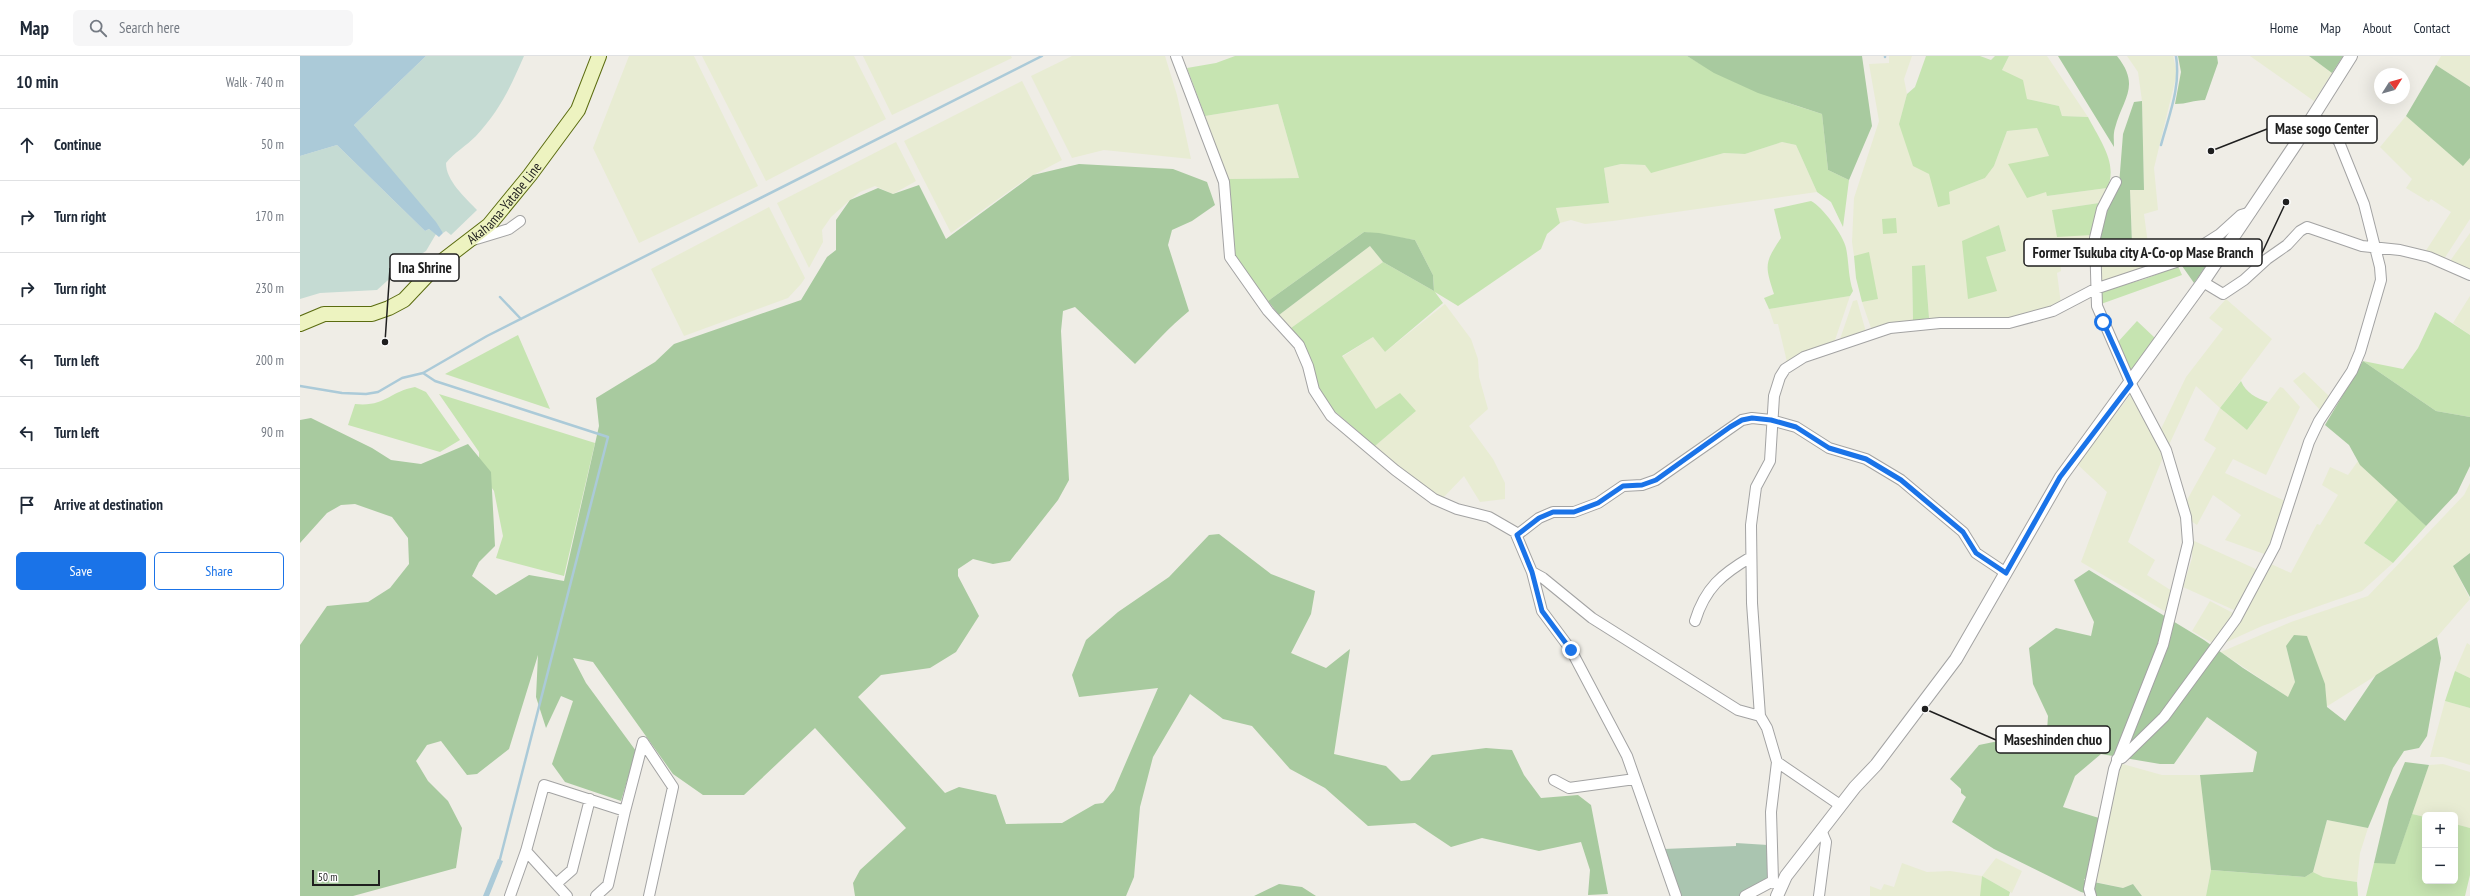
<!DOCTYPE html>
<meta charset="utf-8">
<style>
:root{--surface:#fff;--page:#f6f6f7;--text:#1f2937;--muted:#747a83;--line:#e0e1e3;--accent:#1a73e8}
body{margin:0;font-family:"PT Sans Narrow",sans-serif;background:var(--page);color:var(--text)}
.controls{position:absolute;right:12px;bottom:12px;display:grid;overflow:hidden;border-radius:6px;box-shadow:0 4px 16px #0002}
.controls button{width:36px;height:36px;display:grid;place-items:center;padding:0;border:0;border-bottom:1px solid var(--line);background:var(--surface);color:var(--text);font:20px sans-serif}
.compass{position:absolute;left:2074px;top:12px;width:36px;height:36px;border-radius:50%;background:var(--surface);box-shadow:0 4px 16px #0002;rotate:53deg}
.scale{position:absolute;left:12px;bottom:10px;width:68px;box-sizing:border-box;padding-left:4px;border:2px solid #1f1f1f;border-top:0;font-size:11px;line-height:14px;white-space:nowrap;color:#1f1f1f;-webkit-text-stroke:3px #fff;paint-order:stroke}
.stop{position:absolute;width:12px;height:12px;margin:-9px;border:3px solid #1a73e8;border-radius:50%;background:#fff}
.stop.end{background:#1a73e8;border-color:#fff;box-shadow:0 1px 4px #0008}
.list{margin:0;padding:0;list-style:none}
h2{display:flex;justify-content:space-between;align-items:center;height:52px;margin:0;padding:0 16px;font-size:17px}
h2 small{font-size:13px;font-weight:400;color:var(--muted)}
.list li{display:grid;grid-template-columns:26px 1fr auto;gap:12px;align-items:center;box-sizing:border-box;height:72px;padding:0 16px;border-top:1px solid var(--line)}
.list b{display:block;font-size:15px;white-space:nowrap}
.list em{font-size:13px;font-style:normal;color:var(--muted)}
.actions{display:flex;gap:8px;padding:12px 16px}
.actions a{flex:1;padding:9px 0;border:1px solid var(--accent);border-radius:6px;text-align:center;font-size:14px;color:var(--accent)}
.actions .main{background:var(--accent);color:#fff}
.icon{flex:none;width:22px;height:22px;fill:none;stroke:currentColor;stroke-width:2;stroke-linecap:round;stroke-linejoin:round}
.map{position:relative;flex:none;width:2170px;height:840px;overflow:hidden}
header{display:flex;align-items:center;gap:24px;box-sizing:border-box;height:56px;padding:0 20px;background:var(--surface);border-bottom:1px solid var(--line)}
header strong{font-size:19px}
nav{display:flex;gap:22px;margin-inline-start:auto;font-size:14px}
.search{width:280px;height:36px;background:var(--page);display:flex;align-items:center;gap:10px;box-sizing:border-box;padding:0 14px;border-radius:6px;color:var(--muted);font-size:15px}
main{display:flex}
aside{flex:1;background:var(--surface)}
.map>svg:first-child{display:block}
.farmland{fill:#e8ecd3;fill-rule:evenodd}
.grass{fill:#c6e4b1}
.forest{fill:#a8ca9f}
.wetland{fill:#c5dbd3}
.cemetery{fill:#aac5b0}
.water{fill:#abcad8}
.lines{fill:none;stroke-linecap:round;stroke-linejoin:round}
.stream{stroke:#abcad8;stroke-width:2.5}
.minor-casing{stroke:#a3a3a3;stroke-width:12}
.tertiary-casing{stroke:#a3a3a3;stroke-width:14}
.secondary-casing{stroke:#5b6c10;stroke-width:16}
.minor{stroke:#fff;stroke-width:10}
.tertiary{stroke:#fff;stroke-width:12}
.secondary{stroke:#edf3c0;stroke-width:14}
.route{stroke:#1a73e8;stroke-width:5}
.labels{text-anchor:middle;stroke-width:3.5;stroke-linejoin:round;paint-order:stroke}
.street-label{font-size:14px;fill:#1f1f1f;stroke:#fff}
.leader{fill:none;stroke:#1f1f1f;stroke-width:1.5}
.callout-dot{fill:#1f1f1f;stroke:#fff;stroke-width:1.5}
.callout{fill:#fff;stroke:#1f1f1f;stroke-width:1.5}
.callout-label{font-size:15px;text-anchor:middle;font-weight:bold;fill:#1f1f1f}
</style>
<header>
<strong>Map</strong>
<div class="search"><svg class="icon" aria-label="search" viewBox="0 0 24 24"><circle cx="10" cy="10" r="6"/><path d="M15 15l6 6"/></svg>Search here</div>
<nav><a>Home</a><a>Map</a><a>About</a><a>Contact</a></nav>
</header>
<main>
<aside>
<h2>10 min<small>Walk · 740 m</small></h2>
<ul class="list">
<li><svg class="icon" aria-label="ahead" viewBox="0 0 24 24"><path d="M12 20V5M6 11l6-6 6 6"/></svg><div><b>Continue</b></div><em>50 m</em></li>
<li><svg class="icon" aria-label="right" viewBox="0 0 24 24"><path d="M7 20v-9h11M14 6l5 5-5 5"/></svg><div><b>Turn right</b></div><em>170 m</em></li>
<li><svg class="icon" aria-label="right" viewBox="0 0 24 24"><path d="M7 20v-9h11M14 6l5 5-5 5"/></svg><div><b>Turn right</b></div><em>230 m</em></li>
<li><svg class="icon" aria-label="left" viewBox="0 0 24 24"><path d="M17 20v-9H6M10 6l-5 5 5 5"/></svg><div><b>Turn left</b></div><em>200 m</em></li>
<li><svg class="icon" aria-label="left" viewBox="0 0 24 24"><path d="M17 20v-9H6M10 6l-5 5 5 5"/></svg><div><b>Turn left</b></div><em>90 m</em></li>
<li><svg class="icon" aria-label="arrive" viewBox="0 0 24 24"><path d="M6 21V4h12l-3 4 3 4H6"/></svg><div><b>Arrive at destination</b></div></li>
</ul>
<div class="actions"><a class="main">Save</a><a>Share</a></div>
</aside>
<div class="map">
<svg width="2170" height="840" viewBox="0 0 2170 840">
<rect width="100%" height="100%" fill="#efede6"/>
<path class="farmland" d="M 329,0 L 394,0 L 458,130 L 339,187 L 293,92 Z
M 402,0 L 554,0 L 586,63 L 466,125 Z
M 563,0 L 711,0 L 712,2 L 592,59 Z
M 772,0 L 865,0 L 877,39 L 891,103 L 804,94 L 772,102 L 731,20 Z
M 1589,0 L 1612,0 L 1604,23 L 1607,38 L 1599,68 L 1629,118 L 1649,136 L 1685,122 L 1694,110 L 1707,75 L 1737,72 L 1749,100 L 1747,140 L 1807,132 L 1799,147 L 1752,154 L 1792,179 L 1792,198 L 1760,200 L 1761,215 L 1757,217 L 1761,248 L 1693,268 L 1629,262 L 1625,209 L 1612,210 L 1613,265 L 1572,275 L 1562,246 L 1577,243 L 1554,200 L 1552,186 L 1554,142 L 1579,65 L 1569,8 L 1589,7 ZM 1699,169 L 1706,195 L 1686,201 Z
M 1709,0 L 1747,0 L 1788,61 L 1762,60 L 1759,50 L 1727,43 L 1702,14 Z
M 1827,0 L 1873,0 L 1877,17 L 1854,112 L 1858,154 L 1844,158 L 1851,211 L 1800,226 L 1799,191 L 1832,188 L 1830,134 L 1844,133 L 1842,45 L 1838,16 Z
M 1950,0 L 2009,0 L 2032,17 L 2014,45 Z
M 2141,0 L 2170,0 L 2170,31 L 2136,9 Z
M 722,25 L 762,104 L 726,123 L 651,177 L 604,85 Z
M 978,48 L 999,122 L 928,123 L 905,60 Z
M 2106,60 L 2163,109 L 2170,102 L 2170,163 L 2144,203 L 2125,196 L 2151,156 L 2131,143 L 2129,146 L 2106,132 L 2112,123 L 2080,91 Z
M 596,86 L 616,125 L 593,138 L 575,130 L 560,136 L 550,144 L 531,161 L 522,174 L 523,186 L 509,212 L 477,147 Z
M 1482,86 L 1496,89 L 1517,136 L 1313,165 L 1285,168 L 1271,164 L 1260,167 L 1256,152 L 1309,147 L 1304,112 L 1321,108 L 1345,109 L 1351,116 L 1424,97 L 1445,98 Z
M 469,151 L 505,222 L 501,228 L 488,242 L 384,280 L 351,213 Z
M 2170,177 L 2170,215 L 2150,205 Z
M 1070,190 L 1083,206 L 991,272 L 979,259 Z
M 1550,240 L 1534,287 L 1487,306 L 1478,268 L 1474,268 L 1469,253 Z
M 2170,240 L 2170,279 L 2153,267 Z
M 1926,243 L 1972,283 L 1920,352 L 1947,374 L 1980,331 L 1983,332 L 2000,351 L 1966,419 L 1933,403 L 1925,417 L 1987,446 L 1967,499 L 1925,484 L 1941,459 L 1913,439 L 1897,469 L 1891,465 L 1887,444 L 1916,392 L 1904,384 L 1920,352 L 1896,330 L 1869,389 L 1861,373 L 1886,321 L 1923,273 L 1909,262 Z
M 1557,244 L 1566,276 L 1539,286 L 1553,245 Z
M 1145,248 L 1171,283 L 1178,303 L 1179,321 L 1188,353 L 1169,370 L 1193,403 L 1205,427 L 1205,443 L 1180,446 L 1164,420 L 1142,443 L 1094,408 L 1075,390 L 1116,355 L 1076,353 L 1042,301 L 1073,281 L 1085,296 Z
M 2004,316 L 2030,341 L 2020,354 L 1993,325 Z
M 1831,338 L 1864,399 L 1828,486 L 1855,504 L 1847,519 L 1872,535 L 1866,556 L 1781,506 L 1807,436 L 1777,408 Z
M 2058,405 L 2099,442 L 2064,487 L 2093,507 L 2062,535 L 1962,570 L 1920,589 L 1971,508 L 1991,517 L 2017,468 L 2020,469 L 2038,439 L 2022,429 L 2030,411 L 2048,419 Z
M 2170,427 L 2170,497 L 2153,510 L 2170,543 L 2137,581 L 2026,651 L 2025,628 L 1986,590 L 1995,626 L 1989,642 L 1921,596 L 1991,566 L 2068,540 L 2164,439 Z
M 1892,484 L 1958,514 L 1936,555 L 1883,531 L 1892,502 Z
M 1910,545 L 1933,557 L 1914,588 L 1892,575 Z
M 2167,587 L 2170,589 L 2170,622 L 2155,615 Z
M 2145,645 L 2170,652 L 2170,709 L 2143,701 L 2130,701 Z
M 1819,707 L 1862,719 L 1900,719 L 1911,814 L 1906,840 L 1842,840 L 1833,828 L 1823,832 L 1796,826 Z
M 2143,708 L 2170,716 L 2170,772 L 2155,768 L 2155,759 L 2125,759 L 2125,761 L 2112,758 L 2129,709 Z
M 2027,764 L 2068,772 L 2060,797 L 2057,826 L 2022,821 L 2013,816 Z
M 1696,802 L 1722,815 L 1712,837 L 1682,820 L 1680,840 L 1570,840 L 1570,830 L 1581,834 L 1584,828 L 1594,831 L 1602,807 L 1627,816 L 1650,815 L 1682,820 Z"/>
<path class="grass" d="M 935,0 L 1387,0 C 1432,28 1472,42 1522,58 L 1528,114 L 1549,124 L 1543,171 L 1531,146 L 1517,136 L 1496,89 L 1482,86 L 1445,98 L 1424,97 L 1351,117 L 1345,109 L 1321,108 L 1304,112 L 1309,147 L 1256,152 L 1260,167 L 1247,178 L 1241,193 L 1158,250 L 1135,236 L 1143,247 L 1085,296 L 1073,281 L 1042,300 L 1076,353 L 1100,337 L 1116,355 L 1075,390 L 1032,353 L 1022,341 L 1003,287 L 991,272 L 1083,206 L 1134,235 L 1133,219 L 1115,184 L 1064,176 L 968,245 L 935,202 L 928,123 L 999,122 L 978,48 L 905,60 L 887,12 L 916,7 Z
M 1626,0 L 1680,0 L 1691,4 L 1695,0 L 1709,0 L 1702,14 L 1723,24 L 1727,43 L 1759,50 L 1762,60 L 1788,61 C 1799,83 1819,108 1807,132 L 1747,140 L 1746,136 L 1727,142 L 1708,108 L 1749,100 L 1737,72 L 1707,75 L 1694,110 L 1685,122 L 1649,136 L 1650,148 L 1638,151 L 1629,118 L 1613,110 L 1599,68 L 1607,38 L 1615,31 Z
M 1511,145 C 1522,150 1544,180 1546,192 C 1549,206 1548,220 1553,235 L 1550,240 L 1469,253 L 1464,242 L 1474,238 C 1465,210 1464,207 1481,182 L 1474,153 Z
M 1799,147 L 1792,179 L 1757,181 L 1752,154 Z
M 1596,162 L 1597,177 L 1583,178 L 1582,163 Z
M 1699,169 L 1706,195 L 1686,201 L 1697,235 L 1668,243 L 1662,185 Z
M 1569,196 L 1578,243 L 1562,246 L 1556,222 L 1554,200 Z
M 1625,209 L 1629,262 L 1613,265 L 1612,210 Z
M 1878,210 L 1882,219 L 1801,248 L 1799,236 L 1845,223 Z
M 2135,256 L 2170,279 L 2170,361 L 2136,355 L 2063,305 L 2103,313 L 2118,292 Z
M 1837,265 L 1855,282 L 1830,316 L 1817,287 Z
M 218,279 L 250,353 L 145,318 Z
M 1941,325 C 1946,337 1956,342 1968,346 L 1947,374 L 1920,352 Z
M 115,331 L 126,336 L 160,384 L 140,396 L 48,369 L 55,348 C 86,351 88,336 115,331 Z
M 139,338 L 295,387 L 264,520 L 196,502 L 203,480 L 194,435 L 186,424 L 179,422 L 179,396 Z
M 2099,442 L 2126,470 L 2093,507 L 2064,487 Z
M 2155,615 L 2170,622 L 2170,652 L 2145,645 Z
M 2112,758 L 2125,761 L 2125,825 L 2155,825 L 2155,768 L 2170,772 L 2170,819 L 2165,840 L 2066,840 L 2074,807 L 2095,807 Z
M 1911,814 L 2005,821 L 2013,816 L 2023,821 L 2057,826 L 2058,840 L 1906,840 Z
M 1682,820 L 1710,836 L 1709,840 L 1680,840 Z"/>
<path class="forest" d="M 1387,0 L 1562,0 L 1572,70 L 1549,124 L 1528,114 L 1522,58 L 1458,37 L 1414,17 Z
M 1758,0 L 1817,0 C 1841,30 1823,42 1815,72 C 1813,78 1814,85 1814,91 Z
M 1878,0 L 1917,0 L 1918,7 L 1905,44 C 1894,44 1887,48 1875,48 L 1881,16 Z
M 2009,0 L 2043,0 L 2032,17 Z
M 2136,9 L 2170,31 L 2170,102 L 2163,110 L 2106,60 Z
M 1842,45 L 1844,134 L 1830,134 L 1832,188 L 1799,191 L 1805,160 L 1819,129 L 1823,78 L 1834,46 Z
M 779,108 L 873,113 L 907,126 L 915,149 L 892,165 L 872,174 L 868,189 L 889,255 C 869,271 853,290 835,308 L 775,251 L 763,255 L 761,275 L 769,424 L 758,444 L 710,505 L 693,508 L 673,503 L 658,513 L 658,520 L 679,560 L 656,596 L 630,612 L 581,619 L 558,641 L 645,737 L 659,731 L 696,739 L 706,768 L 762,767 L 795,748 L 803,747 L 814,734 L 858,632 L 779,641 L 772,619 L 786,584 L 818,556 L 869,521 L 909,479 L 919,478 L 971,518 L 1015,535 L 1011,558 L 991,597 L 1026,612 L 1050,593 L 1034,698 L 1086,710 L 1101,725 L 1110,724 L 1132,699 L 1186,692 L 1212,694 L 1224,719 L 1241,742 L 1278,739 L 1291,749 L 1308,838 L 1288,839 L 1290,814 L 1281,786 L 1239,795 L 1182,782 L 1151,791 L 1115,767 L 1068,770 L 1025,732 L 990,713 L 952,670 L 923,663 L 890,638 L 853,701 L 840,751 L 834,821 L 826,840 L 555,840 L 553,827 L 560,814 L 606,772 L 515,672 L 444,739 L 403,739 L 373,718 L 293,606 L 273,602 L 286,627 L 336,695 L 321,745 L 265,726 L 252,708 L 273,645 L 261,640 L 246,672 L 236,641 L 238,599 L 209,693 L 177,718 L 167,719 L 141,685 L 127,689 L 116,705 L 128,725 L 148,745 L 162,772 L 156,812 L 53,840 L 0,840 L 0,589 L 27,550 L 68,546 L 90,532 L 109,508 L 108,482 L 92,461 L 55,448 L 41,449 L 27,457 L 0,487 L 0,364 L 11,362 L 72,392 L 91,404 L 121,408 L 168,388 L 191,416 L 195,490 L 179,506 L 172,520 L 196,539 L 229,519 L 264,525 L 299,370 L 296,342 L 355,306 L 374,288 L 501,244 L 527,201 L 536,194 L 536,164 L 550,144 L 578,132 L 593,138 L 619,129 L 646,183 L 733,119 Z
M 1064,176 L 1079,177 L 1115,184 L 1133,219 L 1134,235 L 1083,206 L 1070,190 L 979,259 L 968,245 Z
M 1917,185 L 1920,189 L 1894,227 L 1880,207 Z
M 2063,305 L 2136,355 L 2170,361 L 2170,410 L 2157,437 L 2126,470 L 2060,409 L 2049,389 L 2025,369 Z
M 2170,497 L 2170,541 L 2153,510 Z
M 1789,514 L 1904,584 L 1943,612 L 1988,641 L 1995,626 L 1986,590 L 1994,579 L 2007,580 L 2025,628 L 2027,651 L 2045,665 L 2076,619 L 2137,581 L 2141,602 L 2127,680 L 2119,692 L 2104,695 L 2093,712 L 2068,772 L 2027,764 L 2013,816 L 2005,821 L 1911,814 L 1900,719 L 1953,716 L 1957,696 L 1907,661 L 1874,708 L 1860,708 L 1801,698 L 1775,720 L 1763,751 L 1799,762 L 1788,818 L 1784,824 L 1823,832 L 1833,828 L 1842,840 L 1796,840 L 1781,836 L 1694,793 L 1652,766 L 1666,741 L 1661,737 L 1661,733 L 1650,723 L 1679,689 L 1747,675 L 1748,660 L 1733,628 L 1729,592 L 1756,572 L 1791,580 L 1794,566 L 1774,524 Z
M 2105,706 L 2129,709 L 2095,808 L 2074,807 L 2089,743 Z
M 979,828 L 1002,831 L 1016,840 L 954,840 Z"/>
<path class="wetland" d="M 126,0 L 224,0 C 210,32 200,54 176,80 C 166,90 155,96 146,107 C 146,125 165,141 177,154 L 151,179 L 146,175 L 143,177 L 54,69 Z
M 37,89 L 125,175 L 129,173 L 136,178 L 126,195 L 106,208 L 77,234 L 20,237 L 0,243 L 0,100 Z"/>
<path class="cemetery" d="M 1436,787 L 1468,789 L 1470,819 L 1466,825 L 1439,840 L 1379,840 L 1364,793 L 1436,790 Z"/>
<path class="water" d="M 0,0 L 126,0 L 54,69 L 136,166 L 143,177 L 139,181 L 129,173 L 125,175 L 37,89 L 0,100 Z
M 198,803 L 203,805 L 189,840 L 183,840 Z"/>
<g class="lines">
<path class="stream" d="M 1585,0 L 1585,1
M 1861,89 C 1869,59 1881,31 1876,0
M 200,241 L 221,263
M 123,317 L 135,325 L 308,381 L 199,807
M 0,330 L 42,337 L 66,338 L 78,336 L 102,322 L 123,317 L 187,280 L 742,0"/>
<g class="minor-casing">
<path id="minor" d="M 876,0 L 924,126 L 930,201 L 968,255 L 999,289 L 1008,310 L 1014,334 L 1031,360 L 1095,414 L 1134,443 L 1157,453 L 1189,461 L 1215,476 L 1232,516 L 1242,555 L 1271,594 L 1327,700 L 1376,840
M 173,184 L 209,173 L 220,165
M 1903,226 L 1923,238 L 1944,224 L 1967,203 L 1987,189 L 2000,175 L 2007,171 L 2062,190 L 2100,194 L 2129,201 L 2170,219
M 1217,479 L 1239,462 L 1253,456 L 1274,456 L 1298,447 L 1323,430 L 1342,429 L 1356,424 L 1442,364 L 1452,362 L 1471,364 L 1496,371 L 1529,392 L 1566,403 L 1601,424 L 1663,476 L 1676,497 L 1706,517
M 1232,516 L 1243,522 L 1292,562 L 1438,654 L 1460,660
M 1395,565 C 1405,532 1422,518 1451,501
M 343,686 L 373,731 L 349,840
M 1817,703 L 1822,702 L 1864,661 L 1936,563 L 1975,490 L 2009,386 L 2019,365 L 2052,315 L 2060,296 L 2081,224 L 2080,211 L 2064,148 L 2039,86 L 2032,76 L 2014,60
M 1477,706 L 1540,749
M 1254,724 L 1269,732 L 1335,723
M 226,795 L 267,840
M 1473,825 L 1471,756 L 1477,706 L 1467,672 L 1460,660 L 1452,547 L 1451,469 L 1456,431 L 1470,405 L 1474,340 L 1480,321 L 1485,313 L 1504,301 L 1590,272 L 1640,267 L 1709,267 L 1753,255 L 1795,233 L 1876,206 L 1920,178 L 1941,159 L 1951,156
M 256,828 L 272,814 L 290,743
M 210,840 L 226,795 L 244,729 L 325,755 L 343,686
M 296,840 L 308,829 L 325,755
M 1445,840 L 1473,825 L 1478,829
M 1519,840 L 1526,786 L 1521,774
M 1791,840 L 1789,833 L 1814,713 L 1863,589 L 1888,487 L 1886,461 L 1866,394 L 1831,328 L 1797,250 L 1795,182 L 1802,153 L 1816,126"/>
</g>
<g class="tertiary-casing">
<path id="tertiary" d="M 1477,840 L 1486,820 L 1555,731 L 1576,709 L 1656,603 L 1761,421 L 1903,226 L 1995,89 L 2051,0"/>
</g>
<g class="secondary-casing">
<g id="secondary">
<path id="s1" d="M 0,268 L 24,258 L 72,258 L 89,252 L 104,244 L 137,209 L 189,169 L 230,119 L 278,54 L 299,0"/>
</g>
</g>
<use href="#minor" class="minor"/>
<use href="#tertiary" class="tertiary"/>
<use href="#secondary" class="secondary"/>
</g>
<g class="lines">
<path class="route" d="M 1271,594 L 1242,555 L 1232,516 L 1217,479 L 1239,462 L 1253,456 L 1274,456 L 1298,447 L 1323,430 L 1342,429 L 1356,424 L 1430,371 L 1442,364 L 1452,362 L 1471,364 L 1496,371 L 1529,392 L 1566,403 L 1601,424 L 1663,476 L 1676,497 L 1706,517 L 1760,421 L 1831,328 L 1803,266"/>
</g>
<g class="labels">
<g class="street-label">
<text dy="5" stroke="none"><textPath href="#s1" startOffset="249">Akahama-Yatabe Line</textPath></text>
</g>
</g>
<path class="leader" d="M1911 95L1967 73M1986 146L1962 197M85 286L90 212M1625 653L1696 684"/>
<g class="callout-dot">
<circle cx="1911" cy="95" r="4"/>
<circle cx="1986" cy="146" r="4"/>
<circle cx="85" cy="286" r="4"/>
<circle cx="1625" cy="653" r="4"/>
</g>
<g class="callout">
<rect x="1967" y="60" width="110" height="27" rx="4"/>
<rect x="1724" y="183" width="238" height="27" rx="4"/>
<rect x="90" y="198" width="69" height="27" rx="4"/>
<rect x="1696" y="670" width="114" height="27" rx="4"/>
</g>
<g class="callout-label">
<text x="2022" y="78">Mase sogo Center</text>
<text x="1843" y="202">Former Tsukuba city A-Co-op Mase Branch</text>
<text x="125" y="217">Ina Shrine</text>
<text x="1753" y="689">Maseshinden chuo</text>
</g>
</svg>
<div class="controls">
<button>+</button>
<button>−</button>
</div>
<svg class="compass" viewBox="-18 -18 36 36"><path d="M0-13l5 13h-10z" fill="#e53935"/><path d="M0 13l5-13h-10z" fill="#747a83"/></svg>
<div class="scale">50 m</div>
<div class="stop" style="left:1803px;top:266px"></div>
<div class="stop end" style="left:1271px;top:594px"></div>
</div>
</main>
